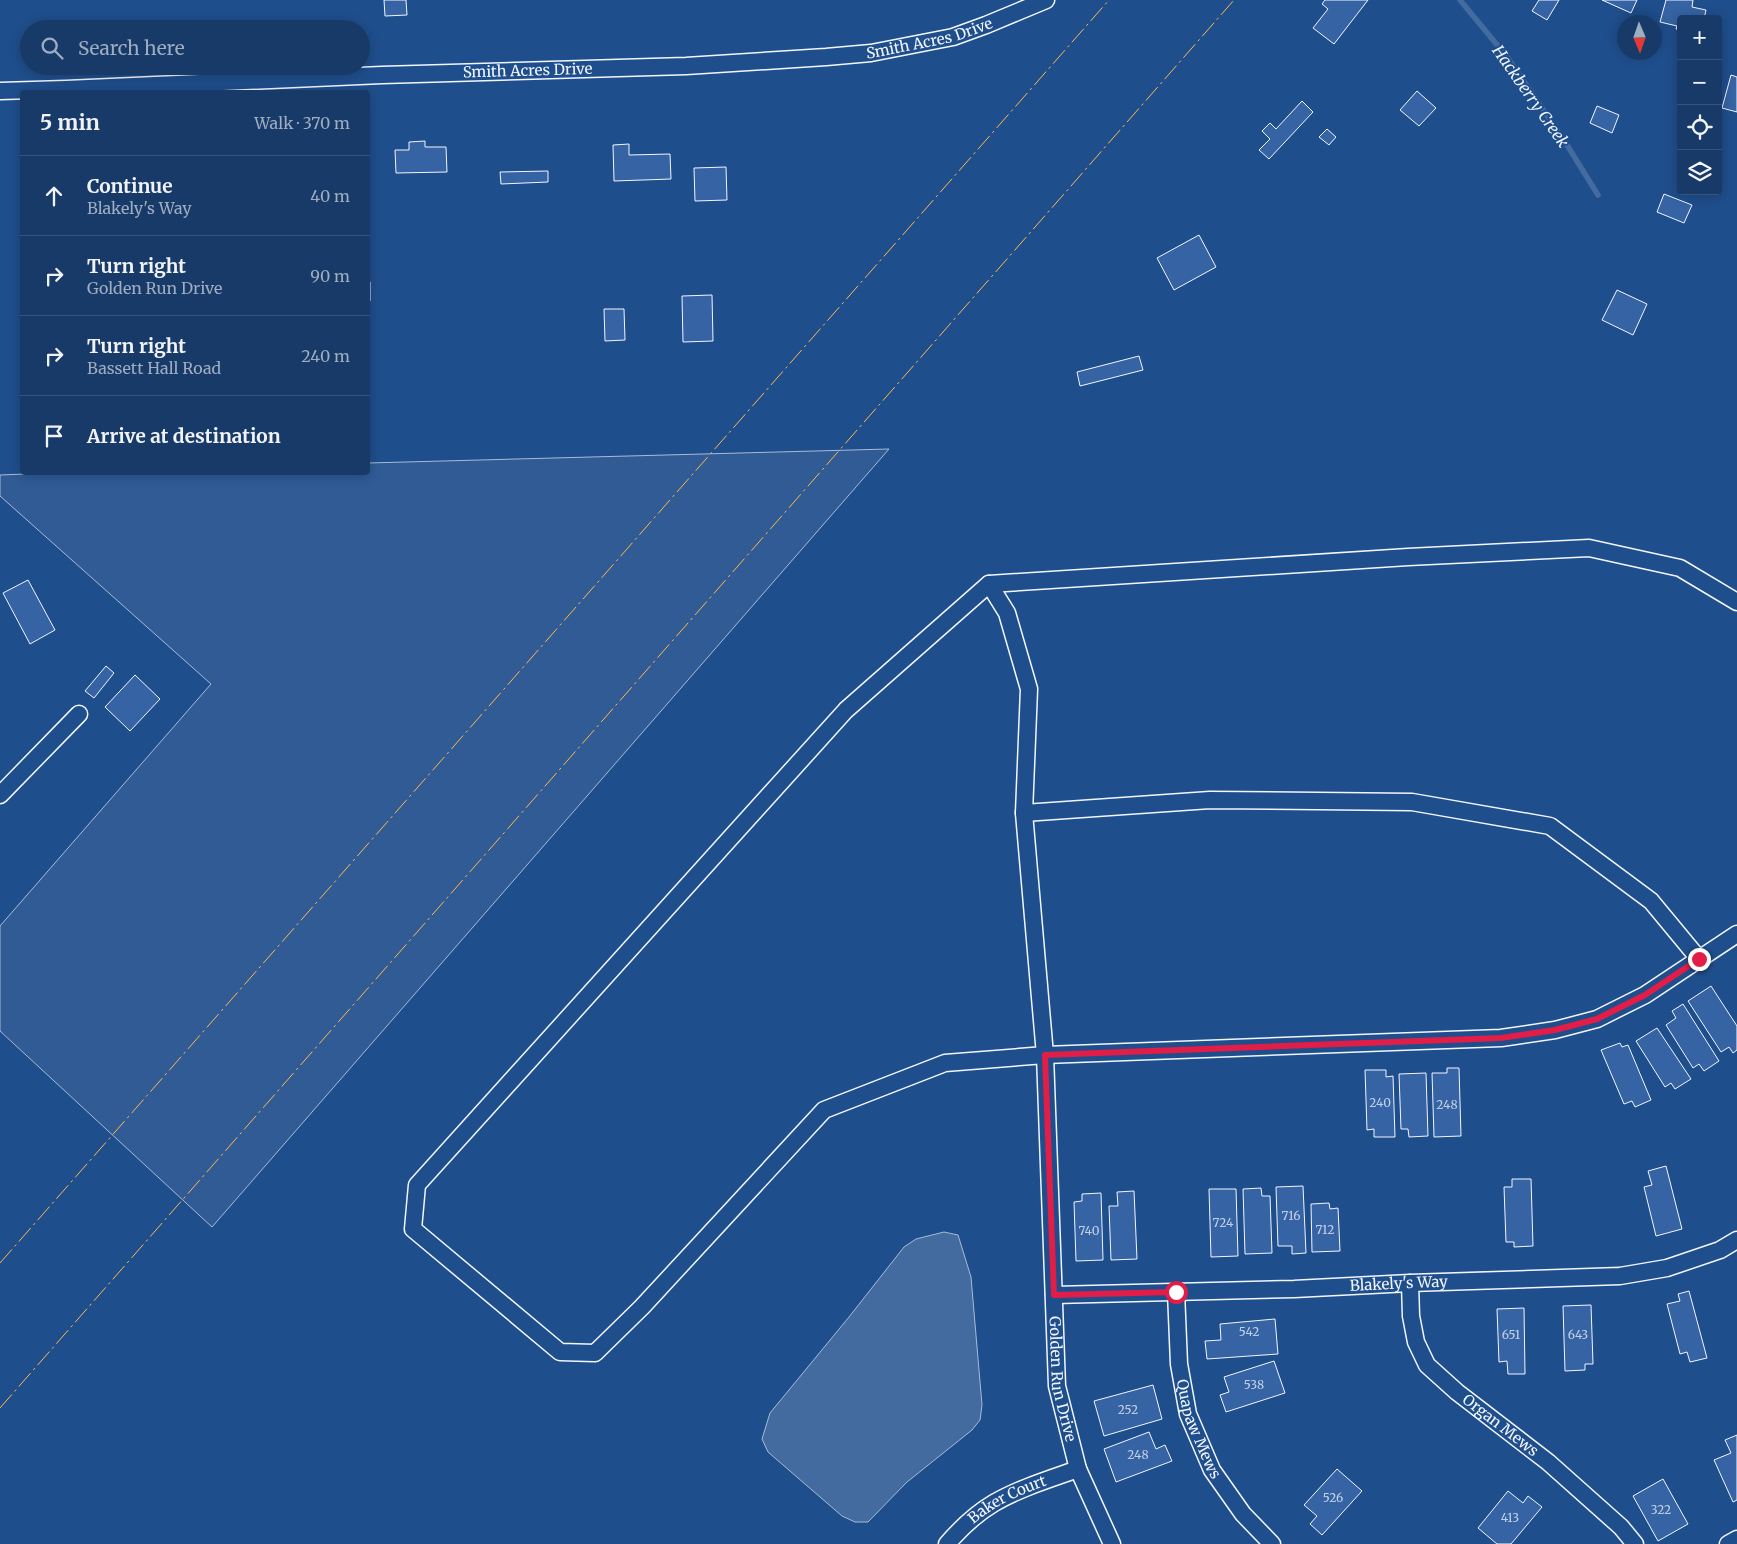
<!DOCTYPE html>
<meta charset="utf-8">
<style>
:root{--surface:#173a69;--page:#244571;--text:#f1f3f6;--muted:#9eadc0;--line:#36547d}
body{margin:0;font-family:Merriweather,serif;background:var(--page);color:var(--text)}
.controls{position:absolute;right:15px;top:15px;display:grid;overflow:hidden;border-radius:5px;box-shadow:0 2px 12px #0003}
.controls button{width:45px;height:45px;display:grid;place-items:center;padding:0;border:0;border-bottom:1px solid var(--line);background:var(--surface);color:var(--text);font:25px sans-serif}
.compass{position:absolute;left:1617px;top:15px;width:45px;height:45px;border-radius:50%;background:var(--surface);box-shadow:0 2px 12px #0003;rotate:178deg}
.stop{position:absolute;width:15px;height:15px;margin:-11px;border:4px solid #e11d48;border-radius:50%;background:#fff}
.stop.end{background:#e11d48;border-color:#fff;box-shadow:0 1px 5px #0008}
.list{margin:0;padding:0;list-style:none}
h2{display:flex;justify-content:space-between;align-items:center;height:65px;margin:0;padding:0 20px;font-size:21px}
h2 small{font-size:16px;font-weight:400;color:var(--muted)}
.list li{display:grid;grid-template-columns:32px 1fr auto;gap:15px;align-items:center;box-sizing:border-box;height:80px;padding:0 20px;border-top:1px solid var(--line)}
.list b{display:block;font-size:19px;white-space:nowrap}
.list p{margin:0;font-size:16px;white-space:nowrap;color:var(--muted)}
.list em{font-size:16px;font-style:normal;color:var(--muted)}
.icon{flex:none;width:28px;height:28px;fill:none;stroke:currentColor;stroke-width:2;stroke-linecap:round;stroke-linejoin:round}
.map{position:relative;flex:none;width:1737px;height:1544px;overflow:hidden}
.search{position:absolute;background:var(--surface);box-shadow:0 2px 12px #0003;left:20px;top:20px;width:350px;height:55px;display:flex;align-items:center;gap:12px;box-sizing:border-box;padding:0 18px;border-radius:28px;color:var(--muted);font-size:19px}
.panel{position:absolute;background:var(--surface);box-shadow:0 2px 12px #0003;left:20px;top:90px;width:350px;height:385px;border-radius:5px}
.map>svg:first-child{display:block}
.built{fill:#305b95;stroke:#a8bbd7}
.water{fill:#446ba0;stroke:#a8bbd7}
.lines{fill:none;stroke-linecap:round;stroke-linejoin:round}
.stream{stroke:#446ba0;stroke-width:5.5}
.building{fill:#3563a3;stroke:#f2f6ff}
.minor-casing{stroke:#f2f6ff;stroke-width:19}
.minor{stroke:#1f4e8c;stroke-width:16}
.power{stroke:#ffb74d;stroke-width:1;stroke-dasharray:18 4 2.5 4;stroke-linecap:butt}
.route{stroke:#e11d48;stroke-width:6}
.labels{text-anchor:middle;stroke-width:4;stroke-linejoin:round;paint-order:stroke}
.number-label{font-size:12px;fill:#c3d1e8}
.street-label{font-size:15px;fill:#f2f6ff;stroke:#1f4e8c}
.water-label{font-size:16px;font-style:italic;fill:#f2f6ff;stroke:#1f4e8c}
</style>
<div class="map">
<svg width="1737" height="1544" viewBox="0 0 1737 1544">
<rect width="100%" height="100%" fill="#1f4e8c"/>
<path class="built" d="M 889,449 L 212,1227 L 0,1031 L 0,926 L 211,684 L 0,496 L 0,475 L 74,472 L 368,472 L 368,463 Z"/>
<path class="water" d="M 944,1232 L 958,1235 L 971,1277 L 982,1405 L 980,1420 L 972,1430 L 907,1482 L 868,1522 L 855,1522 L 842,1516 L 768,1452 L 762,1439 L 770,1413 L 849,1317 L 904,1247 L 916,1239 Z"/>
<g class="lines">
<path class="stream" d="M 1460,0 L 1508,58 L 1567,145 L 1598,195"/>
</g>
<path class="building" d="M 384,0 L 406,0 L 407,15 L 385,16 Z
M 1325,0 L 1368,0 L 1334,44 L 1313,28 L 1328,9 L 1322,4 Z
M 1539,0 L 1559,0 L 1547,20 L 1532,11 Z
M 1602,0 L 1637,0 L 1631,13 Z
M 1666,0 L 1693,0 L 1692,7 L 1706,10 L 1704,19 L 1681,19 L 1681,30 L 1676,29 L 1677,26 L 1660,22 Z
M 1731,75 L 1737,77 L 1737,112 L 1722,108 Z
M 1417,91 L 1436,108 L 1419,126 L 1400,110 Z
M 1302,101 L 1313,112 L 1269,159 L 1259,150 L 1270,139 L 1262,131 L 1270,123 L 1276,129 Z
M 1597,106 L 1619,115 L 1612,133 L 1590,123 Z
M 1327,129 L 1336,137 L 1329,145 L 1319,137 Z
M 425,141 L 425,147 L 446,147 L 447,172 L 396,173 L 395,150 L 409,150 L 409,142 Z
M 629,144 L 629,155 L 670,154 L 671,179 L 614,181 L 613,145 Z
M 726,167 L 727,200 L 695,201 L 694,168 Z
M 548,171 L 548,182 L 501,184 L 500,172 Z
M 1664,194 L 1692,205 L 1684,223 L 1657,212 Z
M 1199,235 L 1216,267 L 1174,290 L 1157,258 Z
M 368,282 L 370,282 L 370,301 L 368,302 Z
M 1617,290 L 1647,304 L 1633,335 L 1602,320 Z
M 712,295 L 713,341 L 683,342 L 682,296 Z
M 604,309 L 624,309 L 625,340 L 605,341 Z
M 1139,356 L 1143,370 L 1080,386 L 1077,372 Z
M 28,580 L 55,630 L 30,644 L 3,593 Z
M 106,666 L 114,673 L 94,698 L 85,691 Z
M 135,675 L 160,699 L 130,731 L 105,707 Z
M 1711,986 L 1737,1026 L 1737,1050 L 1733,1053 L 1729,1047 L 1721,1052 L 1688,1001 Z
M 1683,1004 L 1719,1061 L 1704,1071 L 1699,1064 L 1693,1068 L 1666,1025 L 1676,1018 L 1672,1011 Z
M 1657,1028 L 1691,1079 L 1675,1089 L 1671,1083 L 1665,1087 L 1636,1041 Z
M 1620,1043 L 1622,1047 L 1628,1045 L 1651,1100 L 1635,1107 L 1632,1101 L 1624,1104 L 1601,1050 Z
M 1447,1068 L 1459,1068 L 1461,1136 L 1434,1137 L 1432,1073 L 1447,1073 Z
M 1365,1070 L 1386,1070 L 1386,1077 L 1393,1076 L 1395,1137 L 1374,1137 L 1374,1129 L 1367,1130 Z
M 1426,1073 L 1428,1136 L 1409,1137 L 1408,1129 L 1401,1129 L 1399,1074 Z
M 1666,1166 L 1682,1229 L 1656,1236 L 1644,1187 L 1652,1185 L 1648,1171 Z
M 1512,1179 L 1531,1179 L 1533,1246 L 1514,1247 L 1514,1242 L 1506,1242 L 1504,1187 L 1512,1187 Z
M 1303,1186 L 1306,1253 L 1292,1254 L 1292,1246 L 1278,1246 L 1276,1187 Z
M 1261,1188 L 1262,1196 L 1270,1196 L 1272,1253 L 1245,1254 L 1243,1189 Z
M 1209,1189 L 1236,1189 L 1238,1256 L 1211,1257 Z
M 1134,1191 L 1137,1259 L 1111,1260 L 1109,1206 L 1118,1206 L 1117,1192 Z
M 1101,1193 L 1103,1260 L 1076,1261 L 1074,1202 L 1082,1201 L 1082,1194 Z
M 1329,1203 L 1330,1209 L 1338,1208 L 1340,1251 L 1312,1252 L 1311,1204 Z
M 1689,1291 L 1707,1358 L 1690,1362 L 1687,1352 L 1680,1354 L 1667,1304 L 1680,1301 L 1678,1294 Z
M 1591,1305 L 1593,1364 L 1585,1364 L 1585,1370 L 1565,1371 L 1563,1306 Z
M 1524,1308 L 1525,1374 L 1508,1374 L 1507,1361 L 1499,1362 L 1497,1309 Z
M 1275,1319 L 1278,1354 L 1207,1359 L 1205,1341 L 1221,1340 L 1220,1324 Z
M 1274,1361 L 1285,1393 L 1226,1412 L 1220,1395 L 1229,1392 L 1224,1377 Z
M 1153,1385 L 1162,1419 L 1104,1436 L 1094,1401 Z
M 1149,1432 L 1156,1449 L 1165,1445 L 1172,1461 L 1116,1482 L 1104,1449 Z
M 1737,1435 L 1737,1500 L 1733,1502 L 1714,1460 L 1731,1453 L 1725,1440 Z
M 1337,1469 L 1362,1491 L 1322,1535 L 1310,1524 L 1317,1516 L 1304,1505 Z
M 1663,1479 L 1688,1524 L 1658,1541 L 1633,1496 Z
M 1508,1491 L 1523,1503 L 1528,1496 L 1542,1507 L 1511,1544 L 1497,1544 L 1478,1528 Z"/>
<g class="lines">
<g class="minor-casing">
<g id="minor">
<path id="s1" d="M 0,91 L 66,89 L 382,75 L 686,66 L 826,57 L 871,53 L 953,37 L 986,25 L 1046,0"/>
<path id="s2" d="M 989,584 L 1007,613 L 1029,689 L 1024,813 L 1045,1055 L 1057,1386 L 1078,1469 L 1112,1544"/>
<path d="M 1737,602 L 1680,568 L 1589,548 L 1408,557 L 989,584 L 846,710 L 417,1185 L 413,1229 L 560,1352 L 595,1353 L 642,1307 L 824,1110 L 945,1063 L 1045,1055 L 1501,1038 L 1555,1030 L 1597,1019 L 1645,995 L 1737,934"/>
<path d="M 0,795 L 79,714"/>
<path d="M 1024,813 L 1210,800 L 1412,802 L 1550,826 L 1651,901 L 1699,959"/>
<path id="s3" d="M 1410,1283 L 1411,1316 L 1416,1342 L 1427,1365 L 1457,1392 L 1548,1462 L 1621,1527 L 1635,1544"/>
<path id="s4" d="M 1176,1292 L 1179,1364 L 1188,1414 L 1212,1470 L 1243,1514 L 1272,1544"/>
<path id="s5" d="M 1054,1295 L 1294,1289 L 1410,1283 L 1620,1276 L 1667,1268 L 1720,1250 L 1737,1240"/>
<path id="s6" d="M 947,1544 C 960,1529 977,1513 994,1503 C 1020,1488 1050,1479 1078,1469"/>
<path d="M 1728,1544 L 1737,1539"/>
</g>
</g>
<use href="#minor" class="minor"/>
<path class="power" d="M 0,1263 L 1109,0
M 0,1408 L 1234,0"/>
</g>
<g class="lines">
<path class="route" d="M 1176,1292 L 1054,1295 L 1045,1055 L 1501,1038 L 1555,1030 L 1597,1019 L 1645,995 L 1699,959"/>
</g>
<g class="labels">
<g class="number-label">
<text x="1380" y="1107">240</text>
<text x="1447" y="1109">248</text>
<text x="1291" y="1220">716</text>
<text x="1223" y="1227">724</text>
<text x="1325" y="1234">712</text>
<text x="1089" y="1235">740</text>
<text x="1249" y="1336">542</text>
<text x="1511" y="1339">651</text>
<text x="1578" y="1339">643</text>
<text x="1254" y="1389">538</text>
<text x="1128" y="1414">252</text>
<text x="1138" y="1459">248</text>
<text x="1333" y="1502">526</text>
<text x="1661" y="1514">322</text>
<text x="1510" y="1522">413</text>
</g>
<g class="street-label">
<text dy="5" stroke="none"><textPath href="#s1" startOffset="932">Smith Acres Drive</textPath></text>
<text dy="5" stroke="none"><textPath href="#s1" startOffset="528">Smith Acres Drive</textPath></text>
<text dy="5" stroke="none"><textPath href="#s5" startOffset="345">Blakely's Way</textPath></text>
<text dy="5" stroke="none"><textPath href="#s2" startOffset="805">Golden Run Drive</textPath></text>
<text dy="5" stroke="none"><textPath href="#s3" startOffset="180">Organ Mews</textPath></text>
<text dy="5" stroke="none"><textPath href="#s4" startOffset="140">Quapaw Mews</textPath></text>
<text dy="5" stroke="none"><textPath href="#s6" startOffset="76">Baker Court</textPath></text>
</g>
<g class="water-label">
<text transform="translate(1531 96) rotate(55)" y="6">Hackberry Creek</text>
</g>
</g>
</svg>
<div class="controls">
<button>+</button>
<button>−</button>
<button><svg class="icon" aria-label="locate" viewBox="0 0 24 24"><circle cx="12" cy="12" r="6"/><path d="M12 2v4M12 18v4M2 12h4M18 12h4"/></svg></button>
<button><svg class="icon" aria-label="layers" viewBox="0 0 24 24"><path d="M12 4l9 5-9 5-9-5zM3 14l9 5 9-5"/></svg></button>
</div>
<svg class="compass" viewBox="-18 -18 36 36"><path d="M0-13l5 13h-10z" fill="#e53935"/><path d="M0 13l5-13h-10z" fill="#9eadc0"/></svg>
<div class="stop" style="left:1176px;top:1292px"></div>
<div class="stop end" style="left:1699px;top:959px"></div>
<div class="search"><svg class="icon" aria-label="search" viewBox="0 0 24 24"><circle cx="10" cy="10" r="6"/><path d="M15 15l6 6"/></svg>Search here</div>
<section class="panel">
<h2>5 min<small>Walk · 370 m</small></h2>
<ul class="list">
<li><svg class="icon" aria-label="ahead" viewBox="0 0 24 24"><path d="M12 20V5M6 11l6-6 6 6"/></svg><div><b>Continue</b><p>Blakely's Way</p></div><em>40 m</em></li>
<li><svg class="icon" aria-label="right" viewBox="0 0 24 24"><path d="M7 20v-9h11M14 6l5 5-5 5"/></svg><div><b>Turn right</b><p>Golden Run Drive</p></div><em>90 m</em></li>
<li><svg class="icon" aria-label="right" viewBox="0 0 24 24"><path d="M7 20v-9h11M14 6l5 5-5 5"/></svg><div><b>Turn right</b><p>Bassett Hall Road</p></div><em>240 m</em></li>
<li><svg class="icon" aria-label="arrive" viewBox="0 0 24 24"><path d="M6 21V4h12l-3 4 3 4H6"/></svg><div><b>Arrive at destination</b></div></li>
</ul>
</section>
</div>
